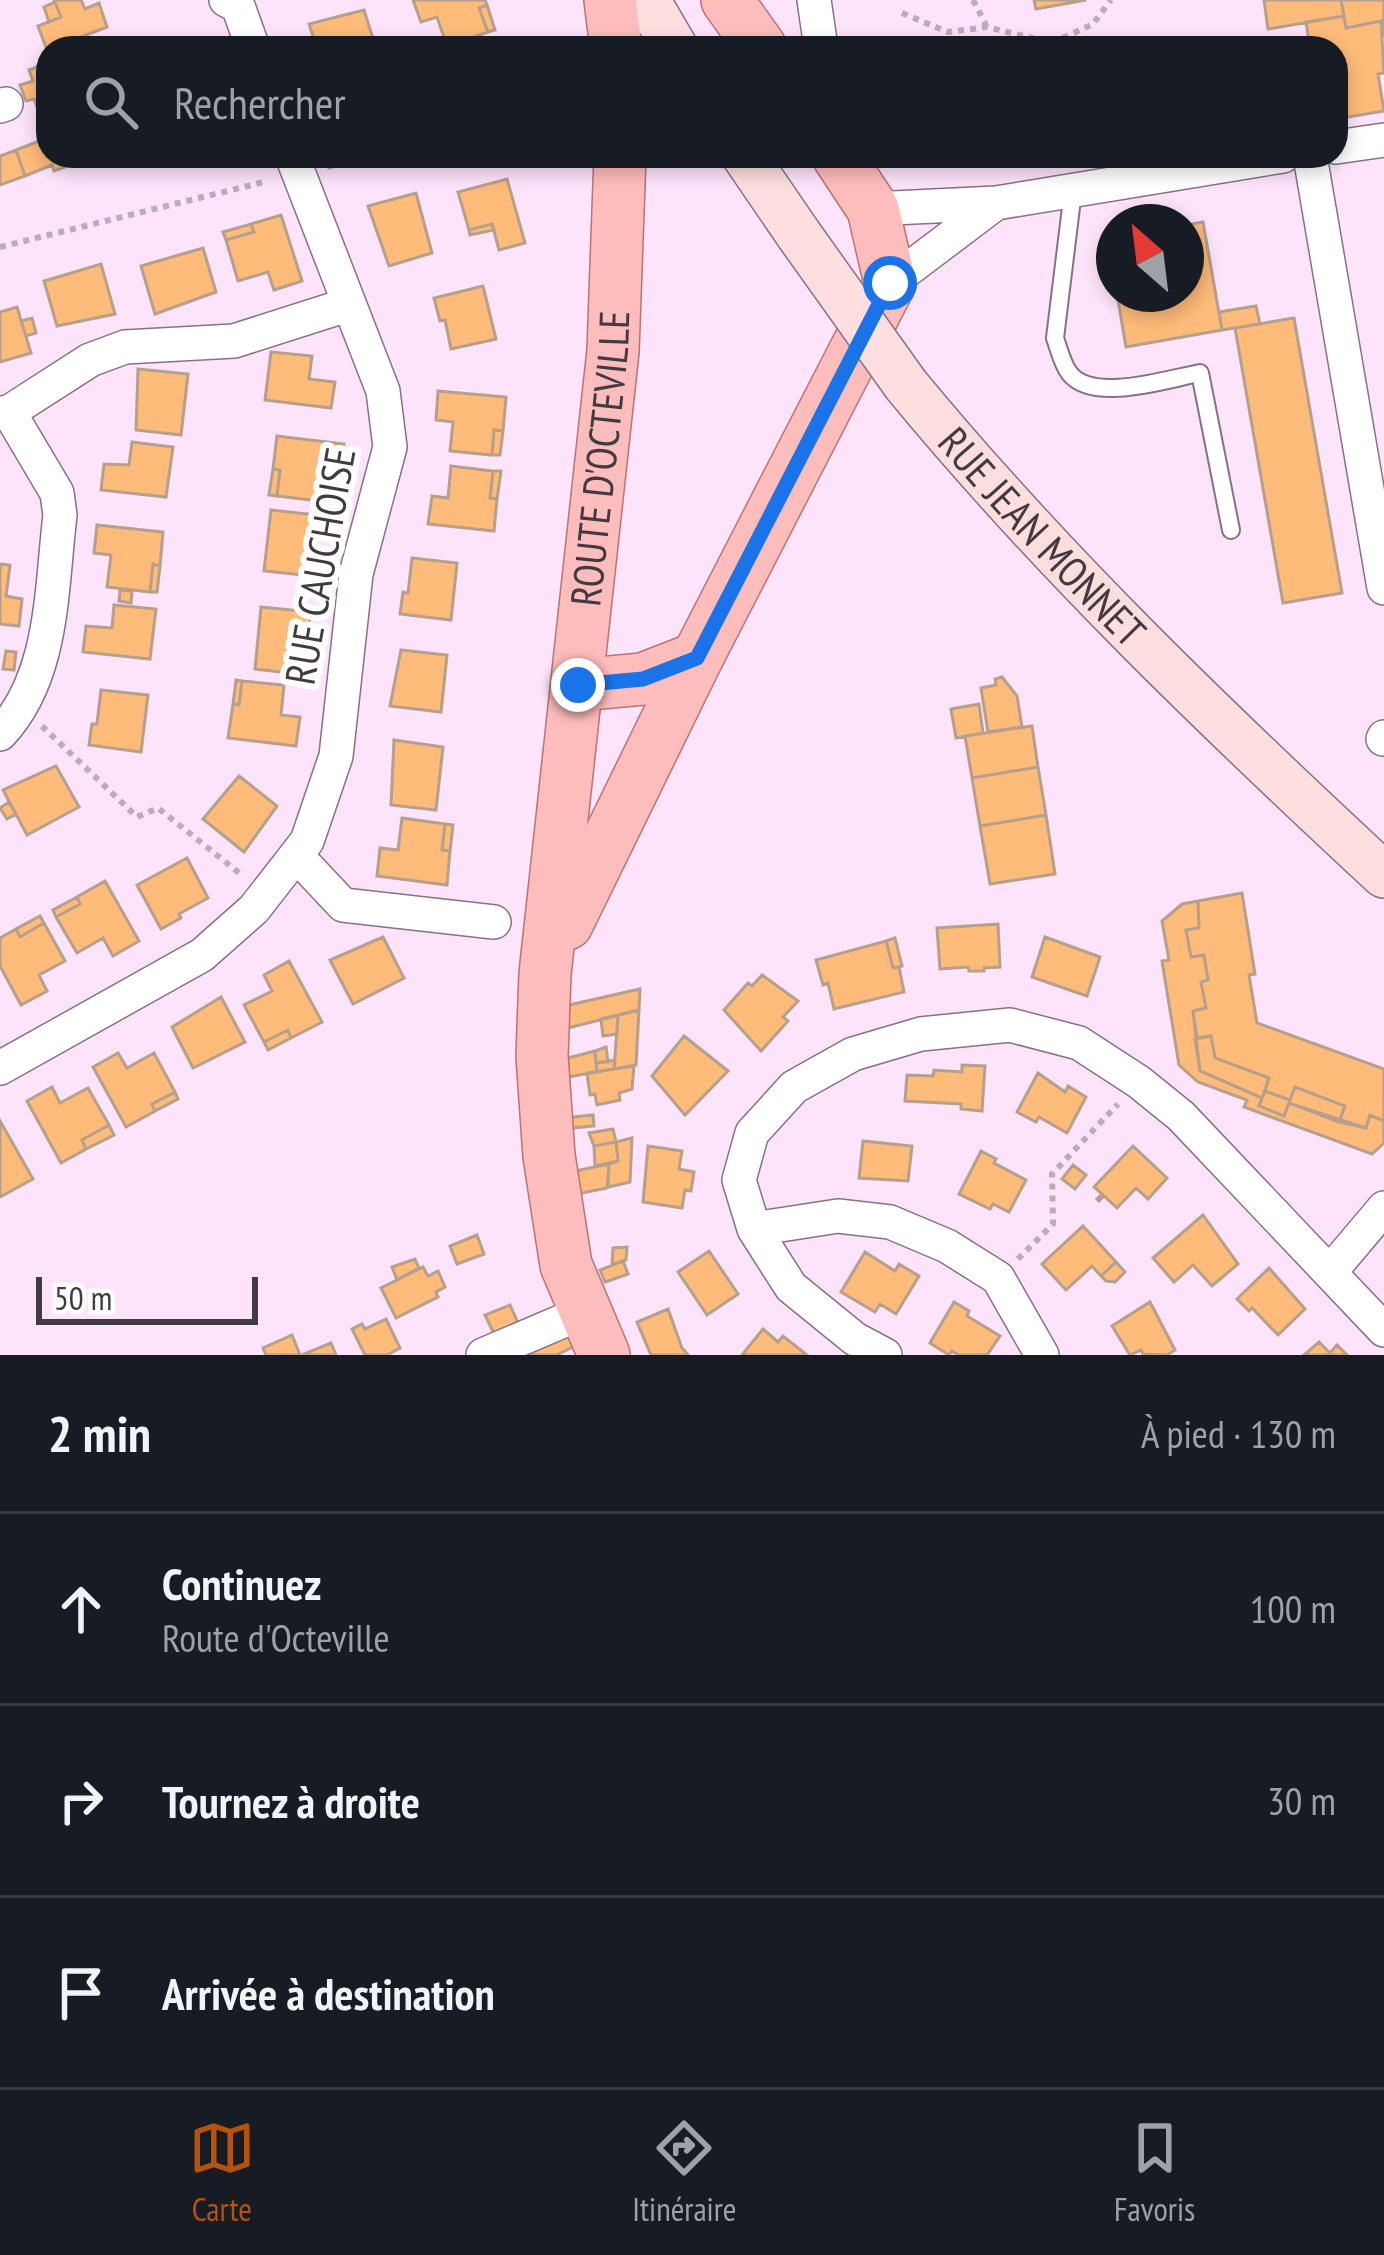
<!DOCTYPE html>
<html lang="fr">
<meta charset="utf-8">
<style>
:root{--surface:#171b24;--page:#242831;--text:#f1f3f6;--muted:#9ea1a6;--line:#363941;--accent:#b45309}
body{margin:0;font-family:"PT Sans Narrow",sans-serif;background:var(--page);color:var(--text)}
.compass{position:absolute;left:1096px;top:204px;width:108px;height:108px;border-radius:50%;background:var(--surface);box-shadow:0 6px 18px #0003;rotate:332deg}
.scale{position:absolute;left:36px;bottom:30px;width:222px;box-sizing:border-box;padding-left:12px;border:6px solid #423941;border-top:0;font-size:33px;line-height:42px;white-space:nowrap;color:#423941;-webkit-text-stroke:9px #fff;paint-order:stroke}
.stop{position:absolute;width:36px;height:36px;margin:-27px;border:9px solid #1a73e8;border-radius:50%;background:#fff}
.stop.end{background:#1a73e8;border-color:#fff;box-shadow:0 3px 12px #0008}
.list{margin:0;padding:0;list-style:none}
h2{display:flex;justify-content:space-between;align-items:center;height:156px;margin:0;padding:0 48px;font-size:51px}
h2 small{font-size:39px;font-weight:400;color:var(--muted)}
.list li{display:grid;grid-template-columns:78px 1fr auto;gap:36px;align-items:center;box-sizing:border-box;height:192px;padding:0 48px;border-top:3px solid var(--line)}
.list b{display:block;font-size:45px;white-space:nowrap}
.list p{margin:0;font-size:39px;white-space:nowrap;color:var(--muted)}
.list em{font-size:39px;font-style:normal;color:var(--muted)}
.icon{flex:none;width:66px;height:66px;fill:none;stroke:currentColor;stroke-width:2;stroke-linecap:round;stroke-linejoin:round}
.map{position:relative;flex:none;width:1384px;height:1355px;overflow:hidden}
.search{position:absolute;background:var(--surface);box-shadow:0 6px 18px #0003;left:36px;right:36px;top:36px;height:132px;display:flex;align-items:center;gap:30px;box-sizing:border-box;padding:0 42px;border-radius:36px;color:var(--muted);font-size:45px}
.sheet{height:732px;background:var(--surface)}
nav{display:flex;justify-content:space-around;align-items:center;box-sizing:border-box;height:168px;border-top:3px solid var(--line);background:var(--surface);font-size:33px;color:var(--muted)}
nav a{display:grid;justify-items:center;gap:6px}
nav .on{color:var(--accent)}
.map>svg:first-child{display:block}
.building{fill:#febb79;stroke:#b69f8b;stroke-width:3}
.lines{fill:none;stroke-linecap:round;stroke-linejoin:round}
.lane-casing{stroke:#877185;stroke-width:20}
.street-casing{stroke:#877185;stroke-width:36}
.secondary-casing{stroke:#877185;stroke-width:48}
.primary-casing{stroke:#bb7274;stroke-width:54}
.path{stroke:#bdaabb;stroke-width:6;stroke-dasharray:6 6;stroke-linecap:butt}
.lane{stroke:#fff;stroke-width:16}
.street{stroke:#fff;stroke-width:33}
.secondary{stroke:#fedede;stroke-width:45}
.primary{stroke:#fdbdbc;stroke-width:51}
.secondary-bridge-casing{stroke:#877185;stroke-width:48;stroke-linecap:butt}
.secondary-bridge{stroke:#fedede;stroke-width:45}
.route{stroke:#1a73e8;stroke-width:15}
.labels{text-anchor:middle;stroke-width:12;stroke-linejoin:round;paint-order:stroke}
.street-label{font-size:42px;fill:#423941;stroke:#fff}
</style>
<div class="map">
<svg width="1384" height="1355" viewBox="0 0 1384 1355">
<rect width="100%" height="100%" fill="#fde4fa"/>
<path class="building" d="M 54,0 L 81,0 L 85,9 L 99,3 L 107,27 L 47,50 L 38,26 L 61,17 Z
M 413,0 L 485,0 L 487,5 L 479,8 L 488,32 L 447,46 L 437,17 L 421,22 Z
M 1034,0 L 1086,0 L 1036,9 Z
M 1264,0 L 1341,0 L 1344,16 L 1268,29 Z
M 1341,0 L 1384,0 L 1384,37 L 1381,21 L 1346,28 Z
M 55,2 L 61,17 L 49,22 L 44,7 Z
M 487,5 L 495,30 L 488,32 L 479,8 Z
M 364,10 L 376,48 L 317,48 L 309,24 Z
M 1344,16 L 1346,28 L 1381,21 L 1384,73 L 1378,74 L 1384,111 L 1336,119 L 1336,48 L 1310,48 L 1306,22 Z
M 48,63 L 48,109 L 39,112 L 34,99 L 26,101 L 20,85 L 33,81 L 29,70 Z
M 48,109 L 48,156 L 78,156 L 71,158 L 73,164 L 54,171 L 52,165 L 25,176 L 16,150 L 42,140 L 45,129 L 39,112 Z
M 16,150 L 25,176 L 0,185 L 0,156 Z
M 507,179 L 525,243 L 499,250 L 492,224 L 469,230 L 458,192 Z
M 416,193 L 432,253 L 389,266 L 368,206 Z
M 281,215 L 302,281 L 274,290 L 268,272 L 238,281 L 226,240 L 254,232 L 251,224 Z
M 1203,222 L 1222,330 L 1126,347 L 1117,294 L 1186,294 L 1186,225 Z
M 251,224 L 254,232 L 226,240 L 223,232 Z
M 492,224 L 494,230 L 470,235 L 469,230 Z
M 1114,238 L 1114,279 L 1107,239 Z
M 203,248 L 216,292 L 155,314 L 141,266 Z
M 101,264 L 115,314 L 57,326 L 44,281 Z
M 483,286 L 496,339 L 451,349 L 445,320 L 440,321 L 434,298 Z
M 1256,306 L 1260,324 L 1222,330 L 1219,312 Z
M 17,307 L 31,353 L 0,362 L 0,312 Z
M 32,318 L 36,333 L 26,336 L 21,321 Z
M 1294,318 L 1342,593 L 1283,603 L 1235,328 Z
M 271,352 L 312,356 L 309,379 L 335,382 L 331,408 L 265,400 Z
M 138,369 L 188,374 L 181,435 L 136,430 Z
M 438,391 L 506,397 L 503,431 L 494,430 L 492,455 L 450,451 L 453,422 L 436,420 Z
M 494,430 L 503,431 L 500,455 L 492,455 Z
M 277,436 L 344,444 L 341,474 L 321,472 L 319,501 L 277,496 L 280,470 L 273,469 Z
M 132,442 L 173,447 L 166,497 L 101,490 L 104,464 L 129,465 Z
M 451,466 L 493,471 L 490,498 L 497,499 L 494,531 L 428,524 L 432,496 L 448,498 Z
M 273,469 L 280,470 L 277,496 L 269,495 Z
M 493,471 L 501,471 L 497,499 L 490,498 Z
M 271,510 L 317,515 L 314,576 L 264,571 Z
M 97,525 L 163,532 L 160,566 L 153,564 L 150,592 L 107,587 L 111,555 L 94,553 Z
M 412,558 L 457,563 L 451,620 L 400,614 L 403,592 L 408,593 Z
M 0,564 L 10,565 L 6,596 L 22,599 L 19,626 L 0,624 Z
M 153,564 L 160,566 L 157,592 L 150,592 Z
M 120,590 L 132,591 L 131,603 L 119,601 Z
M 114,605 L 156,609 L 150,659 L 83,652 L 86,626 L 112,628 Z
M 261,607 L 311,612 L 299,674 L 255,669 Z
M 401,650 L 447,655 L 441,712 L 390,706 Z
M 6,651 L 16,652 L 14,670 L 3,669 Z
M 1002,677 L 1017,696 L 1022,727 L 988,732 L 981,688 L 996,685 L 995,679 Z
M 236,680 L 242,681 L 239,705 L 233,704 Z
M 242,681 L 284,685 L 281,715 L 300,717 L 296,746 L 228,738 L 233,704 L 239,705 Z
M 101,690 L 148,695 L 141,752 L 89,745 L 92,724 L 97,724 Z
M 979,704 L 983,733 L 956,738 L 951,709 Z
M 1032,726 L 1038,767 L 972,778 L 965,736 Z
M 394,740 L 443,747 L 436,810 L 391,805 Z
M 56,766 L 79,807 L 27,835 L 3,790 Z
M 1038,767 L 1046,815 L 980,826 L 972,778 Z
M 239,776 L 277,806 L 244,852 L 203,819 Z
M 9,802 L 16,814 L 7,819 L 0,808 Z
M 1046,815 L 1055,874 L 990,884 L 980,826 Z
M 402,818 L 445,824 L 442,850 L 450,851 L 447,885 L 377,876 L 380,848 L 398,850 Z
M 445,824 L 453,825 L 450,851 L 442,850 Z
M 187,858 L 208,898 L 179,914 L 181,918 L 161,929 L 137,885 Z
M 105,881 L 139,941 L 113,956 L 103,938 L 77,953 L 56,917 L 80,904 L 77,897 Z
M 1242,893 L 1255,974 L 1249,975 L 1257,1023 L 1384,1069 L 1384,1121 L 1370,1115 L 1366,1128 L 1339,1122 L 1345,1106 L 1295,1087 L 1290,1100 L 1265,1091 L 1269,1078 L 1215,1058 L 1211,1036 L 1197,1038 L 1193,1011 L 1206,1008 L 1201,982 L 1208,980 L 1204,955 L 1191,957 L 1186,930 L 1199,928 L 1198,901 Z
M 77,897 L 80,904 L 56,917 L 53,910 Z
M 1198,901 L 1199,928 L 1186,930 L 1191,957 L 1204,955 L 1208,980 L 1201,982 L 1206,1008 L 1193,1011 L 1200,1071 L 1262,1098 L 1259,1106 L 1284,1116 L 1289,1103 L 1366,1128 L 1370,1115 L 1384,1121 L 1384,1143 L 1372,1154 L 1244,1107 L 1247,1100 L 1198,1082 L 1179,1065 L 1162,961 L 1169,960 L 1162,921 L 1182,904 Z
M 40,916 L 44,923 L 20,937 L 16,929 Z
M 44,923 L 65,961 L 39,975 L 47,991 L 21,1005 L 0,966 L 0,938 L 16,929 L 20,937 Z
M 998,924 L 1000,967 L 984,968 L 984,971 L 969,971 L 968,967 L 940,969 L 937,928 Z
M 383,937 L 404,978 L 353,1004 L 330,960 Z
M 1045,937 L 1100,957 L 1087,996 L 1032,977 Z
M 895,938 L 902,966 L 893,968 L 886,941 Z
M 886,941 L 893,968 L 899,967 L 904,992 L 834,1009 L 828,983 L 823,985 L 816,960 Z
M 289,961 L 322,1022 L 291,1038 L 288,1030 L 264,1042 L 244,1005 L 272,991 L 264,975 Z
M 762,975 L 798,1001 L 783,1017 L 788,1021 L 761,1051 L 724,1010 L 748,983 L 752,986 Z
M 640,989 L 639,1010 L 568,1028 L 569,1005 Z
M 221,997 L 245,1042 L 193,1068 L 172,1027 Z
M 639,1010 L 636,1065 L 614,1069 L 618,1015 Z
M 618,1015 L 617,1034 L 603,1036 L 601,1019 Z
M 288,1030 L 291,1038 L 268,1050 L 264,1042 Z
M 684,1036 L 728,1071 L 685,1115 L 652,1076 Z
M 1211,1036 L 1215,1058 L 1269,1078 L 1262,1098 L 1200,1071 L 1195,1039 Z
M 606,1047 L 608,1062 L 596,1063 L 595,1051 Z
M 595,1051 L 597,1072 L 568,1077 L 568,1058 Z
M 118,1053 L 127,1068 L 154,1053 L 175,1092 L 152,1104 L 155,1111 L 126,1127 L 93,1067 Z
M 615,1060 L 614,1069 L 597,1072 L 596,1063 Z
M 962,1065 L 985,1066 L 982,1111 L 961,1109 L 961,1104 L 905,1101 L 907,1075 L 933,1076 L 934,1070 L 962,1072 Z
M 634,1066 L 632,1089 L 619,1093 L 620,1100 L 597,1105 L 595,1094 L 590,1095 L 587,1073 Z
M 1038,1073 L 1065,1092 L 1068,1086 L 1086,1097 L 1067,1133 L 1039,1117 L 1036,1122 L 1017,1112 Z
M 52,1087 L 60,1103 L 88,1088 L 109,1125 L 82,1140 L 86,1149 L 61,1163 L 27,1101 Z
M 1295,1087 L 1345,1106 L 1339,1122 L 1289,1103 Z
M 1265,1091 L 1290,1100 L 1284,1116 L 1259,1106 Z
M 175,1092 L 178,1099 L 155,1111 L 152,1104 Z
M 593,1115 L 594,1126 L 572,1128 L 572,1117 Z
M 0,1121 L 33,1179 L 0,1197 Z
M 109,1125 L 114,1135 L 86,1149 L 82,1140 Z
M 613,1129 L 616,1142 L 594,1146 L 589,1133 Z
M 632,1138 L 630,1182 L 608,1187 L 609,1164 L 618,1161 L 616,1142 Z
M 863,1141 L 912,1146 L 908,1181 L 859,1178 Z
M 616,1142 L 618,1161 L 595,1166 L 594,1146 Z
M 648,1146 L 682,1151 L 679,1169 L 694,1172 L 691,1191 L 685,1190 L 682,1208 L 643,1202 Z
M 1133,1146 L 1167,1178 L 1148,1199 L 1136,1188 L 1117,1208 L 1104,1196 L 1099,1201 L 1097,1199 L 1102,1194 L 1094,1187 Z
M 981,1151 L 996,1159 L 994,1163 L 1026,1180 L 1009,1212 L 993,1204 L 990,1209 L 959,1194 Z
M 609,1164 L 607,1188 L 577,1194 L 575,1171 Z
M 1073,1165 L 1086,1175 L 1075,1189 L 1062,1179 Z
M 1203,1215 L 1238,1264 L 1212,1286 L 1193,1265 L 1174,1282 L 1153,1258 Z
M 1083,1226 L 1116,1262 L 1101,1276 L 1092,1266 L 1066,1290 L 1042,1264 Z
M 477,1235 L 484,1254 L 457,1264 L 450,1246 Z
M 627,1247 L 626,1260 L 612,1265 L 613,1248 Z
M 709,1251 L 738,1294 L 707,1315 L 678,1272 Z
M 865,1252 L 895,1271 L 899,1264 L 919,1276 L 896,1314 L 880,1304 L 875,1312 L 841,1292 Z
M 415,1259 L 419,1268 L 397,1280 L 392,1267 Z
M 623,1261 L 628,1274 L 605,1282 L 600,1270 Z
M 1116,1262 L 1125,1272 L 1115,1282 L 1106,1281 L 1101,1276 Z
M 423,1267 L 428,1276 L 438,1271 L 445,1287 L 436,1292 L 438,1297 L 396,1318 L 381,1288 Z
M 1269,1268 L 1305,1309 L 1278,1335 L 1252,1308 L 1249,1311 L 1237,1299 Z
M 954,1302 L 969,1311 L 967,1316 L 1000,1336 L 987,1355 L 958,1355 L 952,1351 L 949,1355 L 930,1343 Z
M 1150,1302 L 1175,1350 L 1167,1355 L 1143,1354 L 1141,1350 L 1130,1355 L 1112,1326 Z
M 510,1305 L 519,1325 L 495,1336 L 485,1315 Z
M 668,1309 L 682,1348 L 688,1355 L 651,1355 L 637,1322 Z
M 386,1319 L 400,1348 L 387,1355 L 365,1355 L 352,1329 L 362,1324 L 365,1329 Z
M 763,1329 L 778,1342 L 783,1336 L 807,1355 L 742,1355 Z
M 567,1331 L 574,1346 L 557,1355 L 520,1355 Z
M 292,1335 L 300,1355 L 266,1355 L 263,1348 Z
M 1319,1342 L 1330,1353 L 1337,1345 L 1347,1355 L 1304,1355 Z
M 331,1343 L 336,1355 L 302,1355 Z"/>
<g class="lines">
<g class="lane-casing">
<path id="lane" d="M 1073,191 L 1055,338 C 1059,349 1062,364 1070,374 C 1094,403 1167,379 1200,373 L 1231,530"/>
</g>
<g class="street-casing">
<path id="street" d="M 226,0 L 238,6 L 253,48
M 814,0 L 821,48
M 0,106 L 6,104
M 1336,147 L 1384,140
M 1310,156 L 1384,588
M 873,209 L 996,203 L 1283,156
M 890,283 L 996,203
M 0,413 L 9,412 L 90,360 L 125,347 L 234,341 L 347,305
M 0,734 C 54,677 51,589 60,515 L 57,493 L 9,412
M 1383,739 L 1384,737
M 296,855 L 343,905 L 494,922
M 0,1068 L 202,955 L 254,909 L 307,841 L 336,756 L 356,574 L 390,447 L 383,391 L 292,156
M 754,1229 L 838,1216 L 890,1222 L 947,1246 L 998,1278 L 1042,1355
M 1330,1272 L 1384,1208
M 483,1355 L 584,1312
M 885,1355 L 855,1339 L 791,1287 L 754,1229 L 739,1180 L 752,1133 L 794,1087 L 853,1054 L 921,1034 L 1010,1025 L 1079,1043 L 1139,1082 L 1181,1116 L 1384,1330"/>
</g>
<g class="secondary-casing">
<g id="secondary">
<path d="M 647,0 L 675,48"/>
<path d="M 745,156 L 799,235"/>
<path id="s1" d="M 906,385 C 1052,562 1217,720 1384,875"/>
</g>
</g>
<g class="primary-casing">
<g id="primary">
<path d="M 610,0 L 616,48"/>
<path d="M 727,0 L 761,48"/>
<path d="M 578,685 L 643,679 L 697,658"/>
<path d="M 567,924 L 697,658 L 890,283 L 873,209 L 838,156"/>
<path id="s2" d="M 604,1355 L 566,1265 L 549,1156 L 542,1056 L 545,974 L 613,351 L 620,156"/>
</g>
</g>
<path class="path" d="M 973,0 L 987,27
M 902,13 L 948,32 L 987,27 L 1052,43 L 1093,24 L 1111,0
M 327,167 L 370,156
M 0,247 L 268,181
M 42,726 L 137,817 L 158,808 L 243,876
M 1018,1259 L 1053,1224 L 1052,1174 L 1118,1104"/>
<use href="#lane" class="lane"/>
<use href="#street" class="street"/>
<use href="#secondary" class="secondary"/>
<use href="#primary" class="primary"/>
<g class="secondary-bridge-casing">
<path id="secondary-bridge" d="M 799,235 L 906,385"/>
</g>
<use href="#secondary-bridge" class="secondary-bridge"/>
</g>
<g class="lines">
<path class="route" d="M 578,685 L 643,679 L 697,658 L 890,283"/>
</g>
<g class="labels">
<g class="street-label">
<text dy="15" stroke="none"><textPath href="#s2" startOffset="909">ROUTE D'OCTEVILLE</textPath></text>
<text dy="15" stroke="none"><textPath href="#s1" startOffset="204">RUE JEAN MONNET</textPath></text>
<text transform="translate(320 566) rotate(-80)" y="15">RUE CAUCHOISE</text>
</g>
</g>
</svg>
<svg class="compass" viewBox="-18 -18 36 36"><path d="M0-13l5 13h-10z" fill="#e53935"/><path d="M0 13l5-13h-10z" fill="#9ea1a6"/></svg>
<div class="scale">50 m</div>
<div class="stop" style="left:890px;top:283px"></div>
<div class="stop end" style="left:578px;top:685px"></div>
<div class="search"><svg class="icon" aria-label="search" viewBox="0 0 24 24"><circle cx="10" cy="10" r="6"/><path d="M15 15l6 6"/></svg>Rechercher</div>
</div>
<section class="sheet">
<h2>2 min<small>À pied · 130 m</small></h2>
<ul class="list">
<li><svg class="icon" aria-label="ahead" viewBox="0 0 24 24"><path d="M12 20V5M6 11l6-6 6 6"/></svg><div><b>Continuez</b><p>Route d'Octeville</p></div><em>100 m</em></li>
<li><svg class="icon" aria-label="right" viewBox="0 0 24 24"><path d="M7 20v-9h11M14 6l5 5-5 5"/></svg><div><b>Tournez à droite</b></div><em>30 m</em></li>
<li><svg class="icon" aria-label="arrive" viewBox="0 0 24 24"><path d="M6 21V4h12l-3 4 3 4H6"/></svg><div><b>Arrivée à destination</b></div></li>
</ul>
</section>
<nav>
<a class="on"><svg class="icon" aria-label="map" viewBox="0 0 24 24"><path d="M3 6l6-2 6 2 6-2v14l-6 2-6-2-6 2zM9 4v14M15 6v14"/></svg>Carte</a>
<a><svg class="icon" aria-label="directions" viewBox="0 0 24 24"><path d="M12 3l9 9-9 9-9-9zM9 14v-3h6M13 9l2 2-2 2"/></svg>Itinéraire</a>
<a><svg class="icon" aria-label="saved" viewBox="0 0 24 24"><path d="M7 4h10v16l-5-4-5 4z"/></svg>Favoris</a>
</nav>
